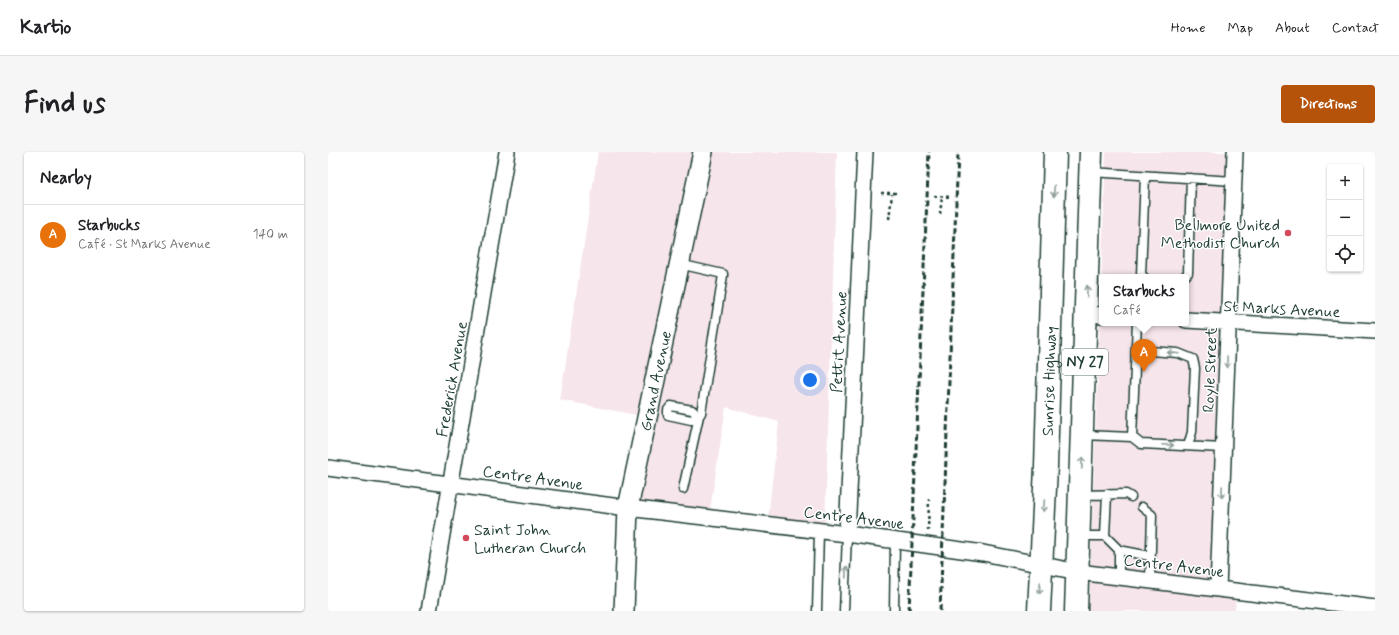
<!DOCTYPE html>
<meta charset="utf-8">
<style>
:root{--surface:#fff;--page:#f6f6f6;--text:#202124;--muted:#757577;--line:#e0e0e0;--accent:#b45309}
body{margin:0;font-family:Mynerve,sans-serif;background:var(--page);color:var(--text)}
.controls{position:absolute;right:12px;top:12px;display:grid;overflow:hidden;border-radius:4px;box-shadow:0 1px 3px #0004}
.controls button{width:36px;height:36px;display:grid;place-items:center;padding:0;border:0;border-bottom:1px solid var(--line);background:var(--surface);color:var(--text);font:20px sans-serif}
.you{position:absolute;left:482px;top:228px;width:14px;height:14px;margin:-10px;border:3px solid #fff;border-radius:50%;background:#1a73e8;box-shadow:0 0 0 6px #1a73e833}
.badge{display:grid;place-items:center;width:26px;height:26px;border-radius:50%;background:var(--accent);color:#fff;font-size:13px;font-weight:700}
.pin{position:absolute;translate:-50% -33px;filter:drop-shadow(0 1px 2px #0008)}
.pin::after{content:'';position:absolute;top:21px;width:14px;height:12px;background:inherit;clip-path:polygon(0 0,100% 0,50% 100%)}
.popup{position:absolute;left:771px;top:122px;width:90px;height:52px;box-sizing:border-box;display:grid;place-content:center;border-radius:4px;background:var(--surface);filter:drop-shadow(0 1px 3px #0005);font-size:13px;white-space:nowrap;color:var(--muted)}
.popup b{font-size:15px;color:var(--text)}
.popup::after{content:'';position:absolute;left:50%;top:100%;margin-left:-8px;border:8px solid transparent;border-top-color:var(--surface)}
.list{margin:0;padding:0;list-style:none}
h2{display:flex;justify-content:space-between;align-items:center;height:52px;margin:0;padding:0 16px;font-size:17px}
h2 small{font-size:13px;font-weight:400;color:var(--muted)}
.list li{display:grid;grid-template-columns:26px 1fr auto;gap:12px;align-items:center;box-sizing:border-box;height:60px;padding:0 16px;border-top:1px solid var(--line)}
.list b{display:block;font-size:15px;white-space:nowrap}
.list p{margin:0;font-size:13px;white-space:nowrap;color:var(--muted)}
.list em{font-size:13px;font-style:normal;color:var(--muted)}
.icon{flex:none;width:22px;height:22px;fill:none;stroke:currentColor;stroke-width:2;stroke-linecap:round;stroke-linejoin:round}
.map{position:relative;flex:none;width:1047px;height:459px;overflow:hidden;border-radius:4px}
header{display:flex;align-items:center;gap:24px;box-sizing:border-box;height:56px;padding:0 20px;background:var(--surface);border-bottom:1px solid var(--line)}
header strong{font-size:19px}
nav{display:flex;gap:22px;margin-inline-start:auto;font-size:14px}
.intro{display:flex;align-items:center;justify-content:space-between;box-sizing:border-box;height:96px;padding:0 24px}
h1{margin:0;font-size:28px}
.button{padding:10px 18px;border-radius:4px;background:var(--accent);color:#fff;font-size:14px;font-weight:700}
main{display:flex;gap:24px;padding:0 24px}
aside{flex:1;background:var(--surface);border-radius:4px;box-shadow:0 1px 3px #0004}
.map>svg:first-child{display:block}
.built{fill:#f6e5eb;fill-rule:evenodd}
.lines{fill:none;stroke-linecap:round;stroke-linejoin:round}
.service-casing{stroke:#1f3d34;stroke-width:11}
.minor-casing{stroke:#1f3d34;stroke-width:18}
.tertiary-casing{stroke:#1f3d34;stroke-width:22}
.trunk-casing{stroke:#1f3d34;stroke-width:25}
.path{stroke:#1f3d34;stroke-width:2.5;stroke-dasharray:3 3;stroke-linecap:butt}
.service{stroke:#fff;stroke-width:8}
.minor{stroke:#fff;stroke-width:15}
.tertiary{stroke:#fff;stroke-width:19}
.trunk{stroke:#fff;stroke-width:22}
.rail{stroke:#1f3d34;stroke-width:3;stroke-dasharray:6 3;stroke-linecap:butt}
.oneway{stroke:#8f9e9a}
.poi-dot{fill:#d1495b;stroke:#fff;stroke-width:1.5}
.labels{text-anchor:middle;stroke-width:3;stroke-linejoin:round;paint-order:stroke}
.shield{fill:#fff;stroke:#627771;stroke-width:1}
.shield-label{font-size:15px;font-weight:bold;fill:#1f3d34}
.poi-label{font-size:16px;fill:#1f3d34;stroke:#fff;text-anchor:end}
.street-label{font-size:16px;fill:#1f3d34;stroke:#fff}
</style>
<header>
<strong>Kartio</strong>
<nav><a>Home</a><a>Map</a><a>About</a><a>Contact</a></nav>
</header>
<div class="intro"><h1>Find us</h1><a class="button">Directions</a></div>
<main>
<aside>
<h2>Nearby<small></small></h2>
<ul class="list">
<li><span class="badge" style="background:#e8710a">A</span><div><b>Starbucks</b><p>Café · St Marks Avenue</p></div><em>140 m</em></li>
</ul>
</aside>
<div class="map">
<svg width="1047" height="459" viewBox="0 0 1047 459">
<rect width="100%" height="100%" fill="#fff"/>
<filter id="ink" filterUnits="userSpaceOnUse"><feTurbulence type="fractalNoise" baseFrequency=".025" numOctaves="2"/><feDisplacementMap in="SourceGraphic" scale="8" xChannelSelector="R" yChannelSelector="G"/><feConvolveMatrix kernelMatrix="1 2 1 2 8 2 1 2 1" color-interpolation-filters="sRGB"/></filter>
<g filter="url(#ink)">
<path class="built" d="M 270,0 L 509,0 L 497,372 L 440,366 L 451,270 L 398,255 L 382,358 L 309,349 L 324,266 L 232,248 Z
M 778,0 L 909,0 L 890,440 L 908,443 L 907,459 L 761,459 ZM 774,125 L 858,125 L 858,171 L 774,171 Z"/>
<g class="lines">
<g class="service-casing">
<path id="service" d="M 763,20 L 906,29
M 351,112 L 395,122 L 395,123 L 373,261 L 371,264 L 355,337
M 816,125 L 813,123 L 817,24
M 856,125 L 860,121 L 863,26
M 808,198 L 850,201 L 865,207 L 867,216 L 864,280 L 860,294
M 343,254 L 364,258 L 371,264 L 363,268 L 340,263 L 340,258 Z
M 755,283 L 804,285 L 813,292 L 896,296
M 804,285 L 809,171
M 753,343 L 798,342 L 803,345
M 814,355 L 824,363 L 822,428
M 752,384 L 777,384 L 791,398 L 822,404
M 777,384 L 779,342
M 791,425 L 791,398
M 489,459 L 491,379
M 516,459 L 519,382
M 566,459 L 567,389"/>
</g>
<g class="minor-casing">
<path id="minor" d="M 759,162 L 774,163
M 858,168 L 1047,179
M 0,316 L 300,356 L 519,382 L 655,401 L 750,420 L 1047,456
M 519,382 L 537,0
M 890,437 L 907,0
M 101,459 L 179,0"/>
</g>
<g class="tertiary-casing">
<g id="tertiary">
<path id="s1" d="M 296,459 L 300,356 L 375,0"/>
</g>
</g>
<g class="trunk-casing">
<g id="trunk">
<path id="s2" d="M 711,459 L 718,315 L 727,0"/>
<path d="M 748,459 L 763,0"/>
</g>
</g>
<path class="path" d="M 553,41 L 571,41
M 606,44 L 624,45
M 612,62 L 614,45
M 561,67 L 564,42
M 600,379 L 601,347"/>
<use href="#service" class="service"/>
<use href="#minor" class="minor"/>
<use href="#tertiary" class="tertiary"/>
<use href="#trunk" class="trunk"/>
<path class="rail" d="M 581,459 L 601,0
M 612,459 L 630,0"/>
</g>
<defs><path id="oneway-shaft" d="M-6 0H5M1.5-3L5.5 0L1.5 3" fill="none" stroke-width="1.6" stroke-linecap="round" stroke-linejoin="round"/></defs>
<g class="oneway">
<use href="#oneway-shaft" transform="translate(726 39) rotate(92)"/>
<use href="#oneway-shaft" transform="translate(759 139) rotate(-88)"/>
<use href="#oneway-shaft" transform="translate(845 201) rotate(-173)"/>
<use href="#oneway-shaft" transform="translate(899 210) rotate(92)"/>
<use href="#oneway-shaft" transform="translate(840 293) rotate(3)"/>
<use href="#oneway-shaft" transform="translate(754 311) rotate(-88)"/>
<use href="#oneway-shaft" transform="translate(894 340) rotate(92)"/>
<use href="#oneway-shaft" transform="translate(716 354) rotate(93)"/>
<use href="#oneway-shaft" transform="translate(518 420) rotate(-88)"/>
<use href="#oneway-shaft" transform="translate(712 436) rotate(93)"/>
</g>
</g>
<g class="poi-dot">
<circle cx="960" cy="81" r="4"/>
<circle cx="138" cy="386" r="4"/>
</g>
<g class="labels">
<rect class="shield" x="734" y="197" width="46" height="26" rx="3"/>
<g class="shield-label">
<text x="757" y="215">NY 27</text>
</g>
<g class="poi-label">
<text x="952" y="78">Bellmore United<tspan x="952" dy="18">Methodist Church</tspan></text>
<text x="146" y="383" text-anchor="start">Saint John<tspan x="146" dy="18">Lutheran Church</tspan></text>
</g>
<g class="street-label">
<text transform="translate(954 156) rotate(3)" y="6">St Marks Avenue</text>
<text transform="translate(510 190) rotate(-87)" y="6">Pettit Avenue</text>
<text transform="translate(881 218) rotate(-88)" y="6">Royle Street</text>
<text transform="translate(123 227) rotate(-80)" y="6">Frederick Avenue</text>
<text dy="6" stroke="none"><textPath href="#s1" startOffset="233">Grand Avenue</textPath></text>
<text dy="6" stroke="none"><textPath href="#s2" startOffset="230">Sunrise Highway</textPath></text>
<text transform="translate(205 325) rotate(8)" y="6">Centre Avenue</text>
<text transform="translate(526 365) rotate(7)" y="6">Centre Avenue</text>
<text transform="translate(846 413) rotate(7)" y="6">Centre Avenue</text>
</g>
</g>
</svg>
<div class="controls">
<button>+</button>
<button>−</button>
<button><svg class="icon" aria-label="locate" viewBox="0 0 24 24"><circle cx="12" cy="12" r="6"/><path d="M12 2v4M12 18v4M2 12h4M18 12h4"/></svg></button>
</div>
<div class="you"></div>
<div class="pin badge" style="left:816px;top:220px;background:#e8710a">A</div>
<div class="popup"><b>Starbucks</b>Café</div>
</div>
</main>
